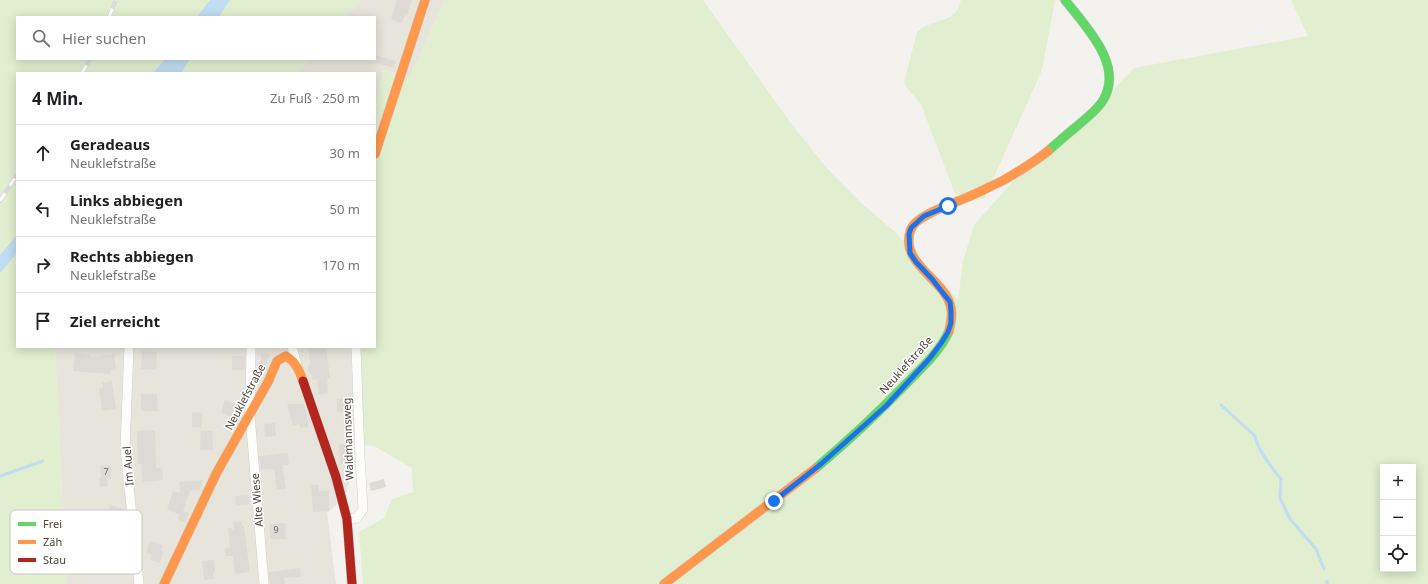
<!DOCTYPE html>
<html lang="de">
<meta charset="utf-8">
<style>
:root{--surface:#fff;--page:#f6f6f6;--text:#202124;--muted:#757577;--line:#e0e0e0}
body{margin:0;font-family:"Noto Sans",sans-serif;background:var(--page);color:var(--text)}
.controls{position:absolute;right:12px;bottom:12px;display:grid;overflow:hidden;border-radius:0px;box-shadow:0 2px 10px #0003}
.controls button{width:36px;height:36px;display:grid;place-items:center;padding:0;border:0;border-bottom:1px solid var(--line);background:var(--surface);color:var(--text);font:20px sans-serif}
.stop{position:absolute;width:12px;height:12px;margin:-9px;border:3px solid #1a73e8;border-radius:50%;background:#fff}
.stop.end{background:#1a73e8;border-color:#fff;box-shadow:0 1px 4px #0008}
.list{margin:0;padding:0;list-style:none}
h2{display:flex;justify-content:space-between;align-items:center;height:52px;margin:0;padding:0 16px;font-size:17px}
h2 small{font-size:13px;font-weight:400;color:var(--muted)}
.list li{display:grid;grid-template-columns:26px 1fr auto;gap:12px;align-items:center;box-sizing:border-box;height:56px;padding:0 16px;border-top:1px solid var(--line)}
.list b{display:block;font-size:15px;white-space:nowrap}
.list p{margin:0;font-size:13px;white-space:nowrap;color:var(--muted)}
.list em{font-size:13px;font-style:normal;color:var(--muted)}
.icon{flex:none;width:22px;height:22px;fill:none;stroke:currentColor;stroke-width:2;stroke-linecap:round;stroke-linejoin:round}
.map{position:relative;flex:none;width:1428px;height:584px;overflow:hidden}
.search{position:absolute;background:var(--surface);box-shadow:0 2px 10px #0003;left:16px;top:16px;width:360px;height:44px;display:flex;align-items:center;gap:10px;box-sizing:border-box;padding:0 14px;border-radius:0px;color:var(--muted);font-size:15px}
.panel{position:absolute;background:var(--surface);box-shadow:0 2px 10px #0003;left:16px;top:72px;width:360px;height:276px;border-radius:0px}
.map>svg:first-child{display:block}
.residential{fill:#e7e4dc}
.green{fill:#e1eecf;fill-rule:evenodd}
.water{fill:#c0ddf1}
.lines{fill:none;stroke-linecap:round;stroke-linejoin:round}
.stream{stroke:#c0ddf1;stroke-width:3}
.building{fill:#dedbd6}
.street-casing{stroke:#d2d0cb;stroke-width:10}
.fast-casing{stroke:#d3cfc5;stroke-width:10}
.slow-casing{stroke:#d3cfc5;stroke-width:10}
.jam-casing{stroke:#d3cfc5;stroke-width:10}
.street{stroke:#fdfdfc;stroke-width:9}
.fast{stroke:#63d668;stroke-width:9}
.slow{stroke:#ff974d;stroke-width:9}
.jam{stroke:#b3261e;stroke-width:9}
.rail-casing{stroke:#dbdbda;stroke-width:4.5}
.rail{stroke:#fff;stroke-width:3;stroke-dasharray:9;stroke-linecap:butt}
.route{stroke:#1a73e8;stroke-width:5}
.labels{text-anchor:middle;stroke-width:3;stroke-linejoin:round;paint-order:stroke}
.number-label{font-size:9px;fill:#706a61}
.street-label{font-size:11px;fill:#4b4439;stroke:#fff}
.key{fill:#fff;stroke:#c9c7c4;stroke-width:1}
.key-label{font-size:11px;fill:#4b4439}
</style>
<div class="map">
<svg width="1428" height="584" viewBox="0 0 1428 584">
<rect width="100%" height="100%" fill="#f4f2ee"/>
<path class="residential" d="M 361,0 L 445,0 L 409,79 L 384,69 L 375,106 L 375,73 L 298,73 L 310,59 L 375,59 L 375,17 L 346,17 Z
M 55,347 L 351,347 L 355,463 L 344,498 L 327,513 L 336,584 L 66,584 Z"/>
<path class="green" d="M 0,0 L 361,0 L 346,17 L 17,17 L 17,59 L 310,59 L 298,73 L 17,73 L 17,347 L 55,347 L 66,584 L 0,584 Z
M 445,0 L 703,0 L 790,122 L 825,166 L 860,202 L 894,231 L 958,300 L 963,261 L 974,225 L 1016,178 L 1060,146 L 1134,68 L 1308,36 L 1291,0 L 1428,0 L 1428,584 L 363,584 L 359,532 L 384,518 L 392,499 L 413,492 L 412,468 L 374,446 L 354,445 L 351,347 L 375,347 L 375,106 L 384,69 L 409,79 ZM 1383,467 L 1413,467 L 1413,569 L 1383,569 Z
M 961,0 L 1055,0 L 1042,70 L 984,199 L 955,194 L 921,104 C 915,96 908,91 904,82 L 917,32 C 927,22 945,22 954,14 C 958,10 959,5 961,0 Z"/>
<path class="water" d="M 210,0 L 230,0 L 219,17 L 197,17 Z
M 165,59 L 190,59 L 181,73 L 153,73 Z
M 17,235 L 17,253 L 0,273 L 0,255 Z"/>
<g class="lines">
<path class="stream" d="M 1221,405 L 1255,436 C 1257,449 1272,468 1281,479 L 1280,498 L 1290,519 L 1316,549 L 1324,569
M 0,476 L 43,461
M 1327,581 L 1327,584"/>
</g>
<path class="building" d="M 397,0 L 412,0 L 407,16 L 405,15 L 402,23 L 391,20 Z
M 375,55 L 396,61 L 394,68 L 375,63 Z
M 308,347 L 326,347 L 330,378 L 327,378 L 328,393 L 319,395 L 317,379 L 312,380 L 312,375 L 309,373 L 308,367 L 310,364 Z
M 142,351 L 157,352 L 156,370 L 141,369 Z
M 75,353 L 91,355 L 91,357 L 114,354 L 116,370 L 111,371 L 111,374 L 73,371 Z
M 261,354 L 271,354 L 266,365 L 261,365 Z
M 232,356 L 245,356 L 245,370 L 232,370 Z
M 112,381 L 116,409 L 102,411 L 99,388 L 103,388 L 102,383 Z
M 141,394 L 157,394 L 158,411 L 141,411 Z
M 349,398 L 349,412 L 337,412 L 337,399 Z
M 225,400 L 239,406 L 235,418 L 221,413 Z
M 287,404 L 304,404 L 308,418 L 308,427 L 300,428 L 299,424 L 293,426 Z
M 192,412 L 202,413 L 201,428 L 192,427 Z
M 275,423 L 276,436 L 265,437 L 264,424 Z
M 155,430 L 156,468 L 162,467 L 163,480 L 143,482 L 141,464 L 138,464 L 137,431 Z
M 201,431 L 212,431 L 213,450 L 200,450 Z
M 339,444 L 350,444 L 351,464 L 340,464 Z
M 288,453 L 289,465 L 282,465 L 286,489 L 277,490 L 274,469 L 261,470 L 259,456 Z
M 111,465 L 111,479 L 107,479 L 108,486 L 100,487 L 99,478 L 101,478 L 100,466 Z
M 384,479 L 386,487 L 371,491 L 369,483 Z
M 202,480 L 202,484 L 200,490 L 190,491 L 183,511 L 189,513 L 185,522 L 178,520 L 179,514 L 167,510 L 173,491 L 180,493 L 179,482 Z
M 311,485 L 319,485 L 319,491 L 329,490 L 329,511 L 313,512 Z
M 249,495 L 250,504 L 236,505 L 235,496 Z
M 110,505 L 123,509 L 121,513 L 123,517 L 120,527 L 111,524 L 112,519 L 106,517 Z
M 241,521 L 242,526 L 244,526 L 250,572 L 235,574 L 233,556 L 226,556 L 225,548 L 230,548 L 228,527 L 234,530 L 233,522 Z
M 285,523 L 286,539 L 270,539 L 270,524 Z
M 150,541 L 163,545 L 161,549 L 163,553 L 160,563 L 150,560 L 152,555 L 146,553 Z
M 214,560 L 215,572 L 213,572 L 214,579 L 204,580 L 202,561 Z
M 300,568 L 301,577 L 284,578 L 285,584 L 270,584 L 269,572 Z"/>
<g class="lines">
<g class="street-casing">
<path id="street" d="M 129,347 L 125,448 L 139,584
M 251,347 L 250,415 L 264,584
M 292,347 L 297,365
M 347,519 L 357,518 L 363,509 L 360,457 L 356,347"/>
</g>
<g class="fast-casing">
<path id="fast" d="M 1048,151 C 1057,143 1066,135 1076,127 C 1085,119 1095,112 1102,102 C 1126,66 1085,26 1065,0
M 816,468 C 848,441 878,413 906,384 C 922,367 940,352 949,331"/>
</g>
<g class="slow-casing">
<path id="slow" d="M 375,154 L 425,0
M 949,331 C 951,323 953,312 950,304 C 942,278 898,262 911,229 C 916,215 955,203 968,197 C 980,192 991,186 1002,181 C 1018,172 1033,163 1048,151
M 164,584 L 217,472 L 268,382 L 277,361 L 286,356 C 296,362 299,370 303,381
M 664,584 L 816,468"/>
</g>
<g class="jam-casing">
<path id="jam" d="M 303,381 L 336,477 L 347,519 L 352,584"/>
</g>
<use href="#street" class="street"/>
<use href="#fast" class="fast"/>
<use href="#slow" class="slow"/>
<use href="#jam" class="jam"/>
<g class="rail-casing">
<path id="rail" d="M 109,17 L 116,0
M 82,73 L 90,59
M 0,201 L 17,175"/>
</g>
<use href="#rail" class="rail"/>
</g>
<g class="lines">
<path class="route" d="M 774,501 L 821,464 L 886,406 L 930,358 L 942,342 L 948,332 L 951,323 L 951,311 L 950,302 L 932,279 L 916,262 L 910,253 L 909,234 L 911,228 L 924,216 L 948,206"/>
</g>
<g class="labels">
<g class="number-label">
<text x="106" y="475">7</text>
<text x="276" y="533">9</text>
</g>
<g class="street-label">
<text transform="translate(906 365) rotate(-48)" y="4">Neuklefstraße</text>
<text transform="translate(245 397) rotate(-62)" y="4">Neuklefstraße</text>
<text transform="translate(348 439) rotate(-92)" y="4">Waldmannsweg</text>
<text transform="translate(128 466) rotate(-94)" y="4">Im Auel</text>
<text transform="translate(257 500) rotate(-95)" y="4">Alte Wiese</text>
</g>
</g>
<rect x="10" y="510" width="132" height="64" rx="6" class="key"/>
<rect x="18" y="522" width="18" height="4" fill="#63d668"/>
<rect x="18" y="540" width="18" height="4" fill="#ff974d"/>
<rect x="18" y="558" width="18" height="4" fill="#b3261e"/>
<g class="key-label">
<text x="43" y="528">Frei</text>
<text x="43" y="546">Zäh</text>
<text x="43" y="564">Stau</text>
</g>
</svg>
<div class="controls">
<button>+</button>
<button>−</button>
<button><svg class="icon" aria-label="locate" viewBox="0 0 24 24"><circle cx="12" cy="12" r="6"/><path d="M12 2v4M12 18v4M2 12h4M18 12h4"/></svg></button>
</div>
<div class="stop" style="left:948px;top:206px"></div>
<div class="stop end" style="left:774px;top:501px"></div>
<div class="search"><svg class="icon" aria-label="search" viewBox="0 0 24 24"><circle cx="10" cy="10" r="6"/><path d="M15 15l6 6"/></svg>Hier suchen</div>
<section class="panel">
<h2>4 Min.<small>Zu Fuß · 250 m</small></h2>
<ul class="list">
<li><svg class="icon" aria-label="ahead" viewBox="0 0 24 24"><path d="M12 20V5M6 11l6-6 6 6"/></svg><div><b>Geradeaus</b><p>Neuklefstraße</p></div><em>30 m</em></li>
<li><svg class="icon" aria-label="left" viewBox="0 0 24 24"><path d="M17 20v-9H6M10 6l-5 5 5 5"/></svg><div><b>Links abbiegen</b><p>Neuklefstraße</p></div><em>50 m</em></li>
<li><svg class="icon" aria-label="right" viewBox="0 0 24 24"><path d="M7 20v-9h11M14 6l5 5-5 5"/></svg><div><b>Rechts abbiegen</b><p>Neuklefstraße</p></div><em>170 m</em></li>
<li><svg class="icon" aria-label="arrive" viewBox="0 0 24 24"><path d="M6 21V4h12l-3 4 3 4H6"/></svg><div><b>Ziel erreicht</b></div></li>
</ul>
</section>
</div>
